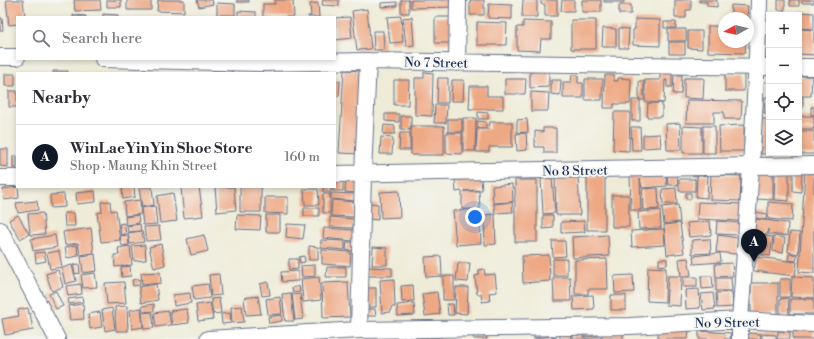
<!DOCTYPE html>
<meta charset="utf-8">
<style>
:root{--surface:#fff;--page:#f7f7f7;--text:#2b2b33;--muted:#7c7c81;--line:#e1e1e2;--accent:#111827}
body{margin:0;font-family:"Libre Bodoni",serif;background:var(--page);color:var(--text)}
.controls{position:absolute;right:12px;top:12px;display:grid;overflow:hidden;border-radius:0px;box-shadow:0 2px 6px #0003}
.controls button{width:36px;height:36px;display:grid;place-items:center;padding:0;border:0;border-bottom:1px solid var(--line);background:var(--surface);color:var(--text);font:20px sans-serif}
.compass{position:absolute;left:718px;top:12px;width:36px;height:36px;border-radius:50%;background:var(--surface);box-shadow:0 2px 6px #0003;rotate:262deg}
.you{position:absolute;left:475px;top:217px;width:14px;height:14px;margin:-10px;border:3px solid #fff;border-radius:50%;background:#1a73e8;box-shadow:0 0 0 6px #1a73e833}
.badge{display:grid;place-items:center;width:26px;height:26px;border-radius:50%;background:var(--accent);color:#fff;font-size:13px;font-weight:700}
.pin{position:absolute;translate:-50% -33px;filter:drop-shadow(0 1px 2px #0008)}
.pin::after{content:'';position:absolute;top:21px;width:14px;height:12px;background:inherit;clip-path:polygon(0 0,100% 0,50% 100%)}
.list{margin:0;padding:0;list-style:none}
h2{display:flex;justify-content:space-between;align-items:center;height:52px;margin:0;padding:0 16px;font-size:17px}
h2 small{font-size:13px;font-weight:400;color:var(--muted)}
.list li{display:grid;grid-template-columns:26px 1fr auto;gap:12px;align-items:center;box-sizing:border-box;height:64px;padding:0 16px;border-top:1px solid var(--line)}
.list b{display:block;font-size:15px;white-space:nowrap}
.list p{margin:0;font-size:13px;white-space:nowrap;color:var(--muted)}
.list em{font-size:13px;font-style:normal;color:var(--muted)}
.icon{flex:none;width:22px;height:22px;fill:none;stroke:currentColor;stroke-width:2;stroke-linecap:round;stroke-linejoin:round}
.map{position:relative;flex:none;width:814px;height:339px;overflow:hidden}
.search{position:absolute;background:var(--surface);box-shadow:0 2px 6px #0003;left:16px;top:16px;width:320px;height:44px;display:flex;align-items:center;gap:10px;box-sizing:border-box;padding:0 14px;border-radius:0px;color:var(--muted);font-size:15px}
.panel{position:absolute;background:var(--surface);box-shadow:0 2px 6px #0003;left:16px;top:72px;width:320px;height:116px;border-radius:0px}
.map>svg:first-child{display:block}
.building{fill:#eea884}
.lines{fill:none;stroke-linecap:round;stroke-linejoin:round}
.minor-casing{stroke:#657188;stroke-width:18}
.minor{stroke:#fff;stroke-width:16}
.labels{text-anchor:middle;stroke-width:4;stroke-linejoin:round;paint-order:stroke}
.street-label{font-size:13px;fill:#1b2f5e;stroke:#f6f6f2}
</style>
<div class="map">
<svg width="814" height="339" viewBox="0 0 814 339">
<rect width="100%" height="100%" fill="#f6f6f2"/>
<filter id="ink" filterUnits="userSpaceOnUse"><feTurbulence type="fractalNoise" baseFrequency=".025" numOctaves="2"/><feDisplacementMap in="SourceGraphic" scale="8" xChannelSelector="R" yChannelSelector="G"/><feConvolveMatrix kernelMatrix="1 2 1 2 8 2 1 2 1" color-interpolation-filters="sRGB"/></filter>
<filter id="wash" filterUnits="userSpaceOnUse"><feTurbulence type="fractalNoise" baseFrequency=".012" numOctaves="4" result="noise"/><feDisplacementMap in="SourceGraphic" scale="16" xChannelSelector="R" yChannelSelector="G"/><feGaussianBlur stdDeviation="0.9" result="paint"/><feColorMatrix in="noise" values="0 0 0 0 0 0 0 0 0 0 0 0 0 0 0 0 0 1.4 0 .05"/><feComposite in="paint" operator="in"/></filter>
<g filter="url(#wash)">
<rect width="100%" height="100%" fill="#eeebd7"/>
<g id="blocks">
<path class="building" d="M 6,0 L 23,0 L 25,17 L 17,17 L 17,24 L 9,25 Z
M 74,0 L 100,0 L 101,10 L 75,11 Z
M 107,0 L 121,0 L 121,7 L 107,7 Z
M 127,0 L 151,0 L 151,10 L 127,10 Z
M 158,0 L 184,0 L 184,12 L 157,11 Z
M 197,0 L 212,0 L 213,4 L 199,7 Z
M 237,0 L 249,0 L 249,2 L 237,2 Z
M 275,0 L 293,0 L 294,17 L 263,17 L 263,4 L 275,4 Z
M 323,0 L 339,0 L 339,6 L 322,5 Z
M 401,0 L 409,0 L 409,13 L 401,13 Z
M 411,0 L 453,0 L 453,7 L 411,8 Z
M 470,0 L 484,0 L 484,15 L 470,15 Z
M 523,0 L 537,0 L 537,17 L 522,17 Z
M 541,0 L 557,0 L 557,16 L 545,16 L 545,5 L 541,4 Z
M 562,0 L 574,0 L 574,11 L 561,11 Z
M 582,0 L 601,0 L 601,12 L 582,12 Z
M 604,0 L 624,0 L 624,2 L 604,2 Z
M 675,0 L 691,0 L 691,10 L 686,10 L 686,18 L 675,18 Z
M 699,0 L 717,0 L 717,7 L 707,6 L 707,2 L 699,2 Z
M 778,0 L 785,0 L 785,10 L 778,10 Z
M 790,0 L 799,0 L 799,6 L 790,6 Z
M 802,0 L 814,0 L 814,3 L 802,3 Z
M 397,2 L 397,6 L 381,7 L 381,3 Z
M 217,3 L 235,4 L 235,15 L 217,15 Z
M 318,3 L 319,17 L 308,17 L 308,16 L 311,16 L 310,4 Z
M 489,4 L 512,5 L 512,19 L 488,18 Z
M 619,5 L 631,5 L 631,14 L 619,14 Z
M 731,5 L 748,6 L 747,18 L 731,18 Z
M 367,9 L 371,49 L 357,50 L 352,11 Z
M 238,11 L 256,12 L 256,17 L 238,17 Z
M 800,12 L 814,13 L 814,29 L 799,28 Z
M 103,14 L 118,15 L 118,17 L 103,17 Z
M 73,15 L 86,16 L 86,17 L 73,17 Z
M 401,16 L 403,42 L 390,43 L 387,17 Z
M 350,17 L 352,38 L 335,40 L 335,18 Z
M 412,17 L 414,45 L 406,46 L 403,18 Z
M 435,17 L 453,17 L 452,43 L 435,43 Z
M 0,18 L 2,18 L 3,30 L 0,31 Z
M 635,19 L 660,20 L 660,46 L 633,45 L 633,30 L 635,29 Z
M 571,20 L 596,20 L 596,49 L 571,49 Z
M 523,21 L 551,22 L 551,39 L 541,39 L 540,51 L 517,50 L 517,27 L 523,27 Z
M 477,22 L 507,23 L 506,45 L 477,45 Z
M 664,22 L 676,22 L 676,28 L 664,28 Z
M 708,26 L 724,26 L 724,42 L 746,42 L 745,53 L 708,52 Z
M 603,28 L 616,29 L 616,47 L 602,47 Z
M 619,28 L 629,29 L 628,48 L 619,48 Z
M 668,29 L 686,29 L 686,41 L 668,41 Z
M 799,29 L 814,30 L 814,55 L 799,54 Z
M 373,31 L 383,31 L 384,50 L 374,50 Z
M 688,31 L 702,31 L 702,49 L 688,48 Z
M 669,42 L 685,42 L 685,54 L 669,54 Z
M 214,70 L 232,70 L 232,73 L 214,73 Z
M 344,70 L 364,71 L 359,154 L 339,153 Z
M 53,71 L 68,71 L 68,73 L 53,73 Z
M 549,71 L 549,87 L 530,88 L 530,72 Z
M 660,71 L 672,72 L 672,87 L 667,87 L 667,80 L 665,80 L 664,103 L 645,102 L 645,80 L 660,80 Z
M 424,72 L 433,73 L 432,116 L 415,115 L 415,78 L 424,78 Z
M 5,74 L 15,74 L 15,86 L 5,86 Z
M 725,74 L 744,74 L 744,91 L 725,91 Z
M 572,75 L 578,75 L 578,83 L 583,83 L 583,98 L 563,98 L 563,82 L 571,82 Z
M 605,75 L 614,75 L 614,81 L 618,81 L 618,78 L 631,79 L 630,104 L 614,104 L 614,108 L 604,108 Z
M 674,75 L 682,75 L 681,94 L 673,94 Z
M 799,76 L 812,76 L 811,96 L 799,96 Z
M 438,78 L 448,78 L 448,103 L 437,103 Z
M 684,78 L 704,78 L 703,99 L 684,98 Z
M 505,79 L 526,79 L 525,94 L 505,94 Z
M 585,79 L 603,79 L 602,100 L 585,100 Z
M 394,80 L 409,80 L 408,105 L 394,105 Z
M 452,80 L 464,80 L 463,101 L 451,101 Z
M 551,80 L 561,80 L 560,95 L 551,94 Z
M 335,81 L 340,81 L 339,96 L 335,96 Z
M 639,81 L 644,81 L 644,100 L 639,100 Z
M 470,86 L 487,86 L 487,96 L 503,96 L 503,109 L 469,109 Z
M 9,91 L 17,91 L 17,107 L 9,107 Z
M 531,92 L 549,93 L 548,111 L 531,111 Z
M 765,97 L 769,97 L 769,113 L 764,113 Z
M 799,97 L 803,97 L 803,108 L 799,108 Z
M 632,100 L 640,100 L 640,121 L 632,121 Z
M 687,100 L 742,101 L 741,119 L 724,119 L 724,112 L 714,112 L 714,123 L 686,123 Z
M 648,103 L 662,103 L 662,117 L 647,117 Z
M 435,105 L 447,105 L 446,123 L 434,123 Z
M 811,107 L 814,107 L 814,115 L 811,115 Z
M 478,112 L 488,113 L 488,119 L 478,119 Z
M 614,112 L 630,112 L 629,151 L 613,150 Z
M 385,114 L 399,114 L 399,122 L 385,121 Z
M 401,116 L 411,116 L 411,130 L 401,129 Z
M 799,116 L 814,116 L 814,129 L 799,129 Z
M 463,118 L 476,118 L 475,151 L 463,151 Z
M 448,119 L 462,119 L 462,132 L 448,132 Z
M 527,119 L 528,132 L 517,133 L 517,120 Z
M 762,119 L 769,119 L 769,154 L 761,154 Z
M 477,121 L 486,122 L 486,128 L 477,128 Z
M 490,122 L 512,122 L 512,147 L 489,147 L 489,152 L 476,152 L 477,129 L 489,129 Z
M 680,123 L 681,150 L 667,150 L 666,124 Z
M 384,125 L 395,126 L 395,134 L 383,134 Z
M 744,125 L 744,151 L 720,151 L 719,126 Z
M 411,126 L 444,126 L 444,155 L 411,155 Z
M 683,126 L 702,127 L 702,153 L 683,153 Z
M 703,126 L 715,126 L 715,153 L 703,153 Z
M 631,127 L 640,127 L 641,150 L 632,150 Z
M 543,128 L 556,128 L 556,153 L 544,153 L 544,147 L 535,147 L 535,131 L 543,132 Z
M 799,131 L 814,131 L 814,154 L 799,154 Z
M 400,133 L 410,133 L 410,150 L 399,150 Z
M 446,133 L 462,133 L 462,154 L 446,153 Z
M 526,133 L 527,150 L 517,151 L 516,134 Z
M 660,134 L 661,147 L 643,148 L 643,135 Z
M 381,137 L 393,138 L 392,154 L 380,154 Z
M 0,149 L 8,149 L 8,167 L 0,166 Z
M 13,156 L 17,156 L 17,168 L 13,168 Z
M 805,170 L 814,170 L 814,273 L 799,272 Z
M 775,171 L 789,172 L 789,201 L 774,200 Z
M 758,172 L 773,172 L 773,200 L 757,199 Z
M 666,173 L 667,186 L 642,188 L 640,179 L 641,210 L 631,210 L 630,175 Z
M 793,173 L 802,173 L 801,192 L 793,191 Z
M 677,174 L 678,185 L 668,185 L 667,175 Z
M 578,175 L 580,215 L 556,215 L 555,176 Z
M 697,175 L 708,175 L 707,198 L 696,197 Z
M 711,175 L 741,176 L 740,201 L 710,200 Z
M 587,176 L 605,176 L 605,230 L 587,230 Z
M 346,177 L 358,178 L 358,193 L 345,192 Z
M 335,178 L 343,178 L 343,191 L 333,191 L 333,187 L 335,187 Z
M 552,178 L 555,213 L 543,214 L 541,179 Z
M 481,179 L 482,190 L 464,191 L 479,191 L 480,209 L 462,209 L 462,191 L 456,192 L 455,180 Z
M 679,179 L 695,179 L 695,191 L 679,191 Z
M 515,180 L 537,180 L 537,242 L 515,242 Z
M 512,184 L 513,202 L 493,203 L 492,186 Z
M 18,187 L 19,198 L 4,200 L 3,189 Z
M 122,187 L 134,187 L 135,197 L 123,199 Z
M 144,187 L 152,187 L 154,205 L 142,207 L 139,188 Z
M 185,187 L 199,187 L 203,216 L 184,218 L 181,188 Z
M 215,187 L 234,187 L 236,210 L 217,212 Z
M 240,187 L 261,187 L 261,212 L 240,212 Z
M 323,187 L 331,187 L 331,192 L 323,192 Z
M 658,188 L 659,209 L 643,210 L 642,189 Z
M 676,188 L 677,204 L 663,204 L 662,189 Z
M 304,189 L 318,189 L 319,205 L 305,205 Z
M 95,191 L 96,202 L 77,204 L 76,193 Z
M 399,191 L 400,217 L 381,218 L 380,192 Z
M 173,193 L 177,221 L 160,223 L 157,196 Z
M 331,193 L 356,194 L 355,201 L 331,199 Z
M 686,193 L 691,193 L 691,199 L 686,199 Z
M 64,194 L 65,207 L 51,208 L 50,195 Z
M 323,194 L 330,194 L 330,213 L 323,213 Z
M 612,195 L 629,195 L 629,227 L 612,227 Z
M 265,197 L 288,197 L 288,214 L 265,213 Z
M 140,200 L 141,214 L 125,216 L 124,202 Z
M 332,200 L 355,202 L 354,217 L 331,216 Z
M 37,201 L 38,210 L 18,213 L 16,203 Z
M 110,201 L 111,211 L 116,210 L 120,240 L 101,242 L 97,213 L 102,212 L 101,202 Z
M 512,202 L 513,212 L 495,213 L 494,204 Z
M 698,202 L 742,204 L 741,221 L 697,219 Z
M 768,202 L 793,204 L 792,221 L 768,219 Z
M 370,203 L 378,204 L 378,220 L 369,219 Z
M 678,205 L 680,222 L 664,224 L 662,207 Z
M 155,206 L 157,224 L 143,225 L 141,208 Z
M 304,208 L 319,208 L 319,216 L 304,216 Z
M 479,209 L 481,243 L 456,245 L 453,211 Z
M 660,210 L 661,228 L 639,229 L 638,212 Z
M 756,212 L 767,214 L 766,220 L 755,218 Z
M 43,213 L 45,234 L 30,235 L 28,214 Z
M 64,213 L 74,213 L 75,226 L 65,226 Z
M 495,214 L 496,244 L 485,245 L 484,215 Z
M 18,215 L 29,234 L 20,239 L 9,220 Z
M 138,215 L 139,223 L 126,225 L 125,217 Z
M 237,215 L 261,216 L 260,230 L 236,229 Z
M 266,215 L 280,215 L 280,232 L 266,232 Z
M 543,215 L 553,215 L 553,228 L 543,229 Z
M 330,217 L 354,219 L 353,228 L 330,227 Z
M 756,219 L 788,223 L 787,236 L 768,234 L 768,229 L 767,235 L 754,233 Z
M 584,221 L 585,232 L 561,233 L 561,222 Z
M 710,221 L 711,235 L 689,237 L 687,223 Z
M 717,221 L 741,223 L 740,235 L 716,234 Z
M 124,223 L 126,234 L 121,235 L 119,224 Z
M 680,223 L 684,253 L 667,255 L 664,225 Z
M 140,224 L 141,231 L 128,232 L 127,226 Z
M 287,224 L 305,225 L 303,239 L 286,237 Z
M 159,226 L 161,240 L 146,241 L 144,227 Z
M 91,228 L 94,253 L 80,255 L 78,243 L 65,245 L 63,232 Z
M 324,228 L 354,230 L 353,241 L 323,238 Z
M 664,229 L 665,245 L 632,247 L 631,231 Z
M 141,231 L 142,231 L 144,242 L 130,244 L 128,233 Z
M 790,232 L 800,233 L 798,254 L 788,252 Z
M 55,235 L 57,247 L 33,251 L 31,239 Z
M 128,235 L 129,245 L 122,246 L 120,236 Z
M 204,235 L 208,251 L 191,255 L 187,239 Z
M 608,235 L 609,256 L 573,258 L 572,237 Z
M 718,235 L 738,238 L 736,254 L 716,252 Z
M 759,235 L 773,237 L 770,256 L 756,254 Z
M 774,236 L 785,238 L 783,253 L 773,251 Z
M 710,239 L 711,253 L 692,254 L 692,240 Z
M 321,240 L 345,241 L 345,250 L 321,248 Z
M 552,241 L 565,241 L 566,256 L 553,257 Z
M 347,242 L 354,242 L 354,251 L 346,250 Z
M 161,244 L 165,265 L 154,268 L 149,247 Z
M 77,245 L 78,256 L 67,258 L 65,247 Z
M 145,245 L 146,260 L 134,261 L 132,246 Z
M 130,246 L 132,265 L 115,267 L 114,255 L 119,255 L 118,248 Z
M 309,246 L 318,247 L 318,260 L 309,260 Z
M 373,247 L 387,248 L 387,265 L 372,265 Z
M 322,250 L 351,252 L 350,266 L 322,264 Z
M 59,251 L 62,267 L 50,269 L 47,253 Z
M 44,252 L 46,261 L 36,263 L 35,253 Z
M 720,253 L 721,262 L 694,264 L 693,256 Z
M 95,254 L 97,271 L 83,273 L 81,256 Z
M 789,254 L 797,255 L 796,261 L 788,260 Z
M 549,255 L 550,281 L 523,283 L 522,256 Z
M 304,256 L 305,262 L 300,263 L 299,257 Z
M 441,256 L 442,276 L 426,277 L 425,257 Z
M 756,257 L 797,262 L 795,276 L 754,271 Z
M 688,258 L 691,275 L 681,276 L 679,259 Z
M 289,259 L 298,259 L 298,269 L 289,270 Z
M 553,259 L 567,259 L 567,275 L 553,275 Z
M 607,259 L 608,289 L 588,289 L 588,294 L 575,294 L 575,260 Z
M 659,259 L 667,259 L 667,265 L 659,266 Z
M 458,263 L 470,263 L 468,282 L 456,281 Z
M 732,263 L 733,276 L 716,277 L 715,264 Z
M 79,264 L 80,273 L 75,274 L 73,265 Z
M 72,265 L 76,281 L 65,284 L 62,268 Z
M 315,265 L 315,276 L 302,277 L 301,266 Z
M 130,266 L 131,276 L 122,277 L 121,267 Z
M 327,267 L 346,267 L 346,277 L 326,277 Z
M 367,267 L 392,268 L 392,276 L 367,276 Z
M 648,267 L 666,268 L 665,302 L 647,301 Z
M 484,269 L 485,275 L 495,274 L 497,292 L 489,293 L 490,301 L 482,302 L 481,294 L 477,294 L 475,276 L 479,275 L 479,270 Z
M 58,270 L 63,287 L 52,291 L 46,274 Z
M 298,271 L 298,281 L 282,282 L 281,272 Z
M 160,272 L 161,283 L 142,285 L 141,273 Z
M 95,273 L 97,287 L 83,288 L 81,275 Z
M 219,274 L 221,295 L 211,296 L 209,275 Z
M 633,275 L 634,292 L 615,293 L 614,276 Z
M 443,276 L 454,276 L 454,300 L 443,300 Z
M 668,276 L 681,276 L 680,306 L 666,305 Z
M 701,276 L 712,276 L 713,288 L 702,289 Z
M 319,277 L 321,300 L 303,302 L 301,279 Z
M 553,277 L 570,277 L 571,301 L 554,301 Z
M 683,277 L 697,277 L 697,287 L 683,287 Z
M 792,277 L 814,278 L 814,298 L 791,297 Z
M 716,278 L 731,278 L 732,291 L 716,291 Z
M 139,279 L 140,285 L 133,286 L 132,280 Z
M 394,279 L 395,307 L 391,307 L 391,312 L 382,313 L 380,280 Z
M 780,279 L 790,279 L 790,297 L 780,297 Z
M 124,282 L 126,303 L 107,304 L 105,283 Z
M 268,282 L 270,295 L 262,296 L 260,284 Z
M 348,282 L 350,317 L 323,318 L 322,283 Z
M 751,283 L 778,283 L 778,314 L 751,314 Z
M 81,284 L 82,294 L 68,296 L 66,286 Z
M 156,284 L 158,300 L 141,303 L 139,287 Z
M 208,284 L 210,298 L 194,300 L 192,286 Z
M 413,285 L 414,301 L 402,302 L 401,286 Z
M 299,286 L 300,292 L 293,293 L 292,288 Z
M 456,287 L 468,287 L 467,314 L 455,313 Z
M 365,288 L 376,288 L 376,307 L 365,307 Z
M 699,289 L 700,308 L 686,309 L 685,290 Z
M 56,291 L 63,306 L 56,309 L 49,294 Z
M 437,292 L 440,314 L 425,316 L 422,294 Z
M 732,292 L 733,307 L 717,308 L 716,293 Z
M 190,293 L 191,303 L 174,306 L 173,295 Z
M 291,293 L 294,321 L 285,321 L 282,294 Z
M 713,293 L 715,309 L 703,310 L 701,294 Z
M 300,294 L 303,319 L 295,320 L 292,295 Z
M 593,295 L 594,309 L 574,310 L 573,296 Z
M 611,295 L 626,295 L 626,310 L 611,310 Z
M 258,296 L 261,314 L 246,315 L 244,298 Z
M 82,297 L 83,302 L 69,304 L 68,299 Z
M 280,297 L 282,314 L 268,315 L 266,299 Z
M 219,298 L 221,313 L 213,314 L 211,299 Z
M 788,298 L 789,315 L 780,315 L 780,299 Z
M 790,299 L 814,299 L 814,314 L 790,314 Z
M 210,303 L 213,319 L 198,321 L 196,305 Z
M 414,303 L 415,315 L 398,316 L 397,305 Z
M 83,304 L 84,319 L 70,320 L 68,306 Z
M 154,304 L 154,311 L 143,312 L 142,306 Z
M 447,304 L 453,304 L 454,315 L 448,315 Z
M 127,306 L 128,331 L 116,331 L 115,307 Z
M 242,306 L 244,322 L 232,323 L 231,307 Z
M 28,308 L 29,314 L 30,313 L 33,330 L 5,335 L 2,319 L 19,316 L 18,310 Z
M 112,308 L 115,329 L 105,331 L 102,310 Z
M 141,308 L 143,327 L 132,329 L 130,310 Z
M 187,309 L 189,323 L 172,325 L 170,311 Z
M 365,309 L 375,309 L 376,316 L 365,316 Z
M 168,311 L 171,325 L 156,327 L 154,313 Z
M 100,312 L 102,327 L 90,329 L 88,314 Z
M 152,312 L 154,328 L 144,329 L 142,313 Z
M 230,313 L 231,323 L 222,324 L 221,314 Z
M 282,315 L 282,321 L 269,323 L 268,317 Z
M 793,329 L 814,330 L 814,339 L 793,339 Z
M 658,330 L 689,330 L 688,339 L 658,339 Z
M 699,331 L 731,333 L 730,339 L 699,339 Z
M 778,331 L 790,332 L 790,339 L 777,339 Z
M 623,332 L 623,339 L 602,339 L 602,333 Z
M 748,333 L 761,334 L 760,339 L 747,339 Z
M 486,334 L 487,339 L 474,339 L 473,336 Z
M 570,334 L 571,339 L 560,339 L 560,335 Z
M 584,334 L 584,339 L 573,339 L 573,335 Z
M 762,334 L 776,335 L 776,339 L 762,339 Z
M 408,335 L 427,335 L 427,339 L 408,339 Z
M 556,336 L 556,339 L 534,339 L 533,338 Z
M 600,336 L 601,339 L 586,339 L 585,337 Z
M 441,337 L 441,339 L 430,339 L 430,338 Z"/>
</g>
</g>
<g filter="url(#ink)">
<use href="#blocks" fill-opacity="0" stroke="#657188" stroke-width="1"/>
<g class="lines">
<g class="minor-casing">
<path id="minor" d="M 0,57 L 17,57
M 103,59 L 259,63 L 368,61 L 769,67
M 457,63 L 458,0
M 799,67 L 814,67
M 335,174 L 814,165
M 0,178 L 17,178
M 0,230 L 57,339
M 359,330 L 363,174 L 368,61
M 208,339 L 359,330 L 630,326 L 740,320 L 814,324
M 740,339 L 740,320 C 748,213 756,107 759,0"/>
</g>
<use href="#minor" class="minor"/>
</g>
</g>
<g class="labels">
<g class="street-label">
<text transform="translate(436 62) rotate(1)" y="5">No 7 Street</text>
<text transform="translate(575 170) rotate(-1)" y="5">No 8 Street</text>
<text transform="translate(727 322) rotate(-1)" y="5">No 9 Street</text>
</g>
</g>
</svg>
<div class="controls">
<button>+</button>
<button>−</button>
<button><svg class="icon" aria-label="locate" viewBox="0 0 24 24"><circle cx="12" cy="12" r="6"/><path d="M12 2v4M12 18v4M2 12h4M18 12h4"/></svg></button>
<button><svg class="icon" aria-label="layers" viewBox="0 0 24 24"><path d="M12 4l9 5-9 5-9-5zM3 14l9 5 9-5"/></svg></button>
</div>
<svg class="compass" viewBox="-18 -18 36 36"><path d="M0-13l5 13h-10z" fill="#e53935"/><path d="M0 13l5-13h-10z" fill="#7c7c81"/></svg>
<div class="you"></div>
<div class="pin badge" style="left:754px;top:262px">A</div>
<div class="search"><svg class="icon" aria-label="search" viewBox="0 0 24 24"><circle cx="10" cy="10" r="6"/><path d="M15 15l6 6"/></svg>Search here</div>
<section class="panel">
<h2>Nearby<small></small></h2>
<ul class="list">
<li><span class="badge">A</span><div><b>WinLaeYinYin Shoe Store</b><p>Shop · Maung Khin Street</p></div><em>160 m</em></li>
</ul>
</section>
</div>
